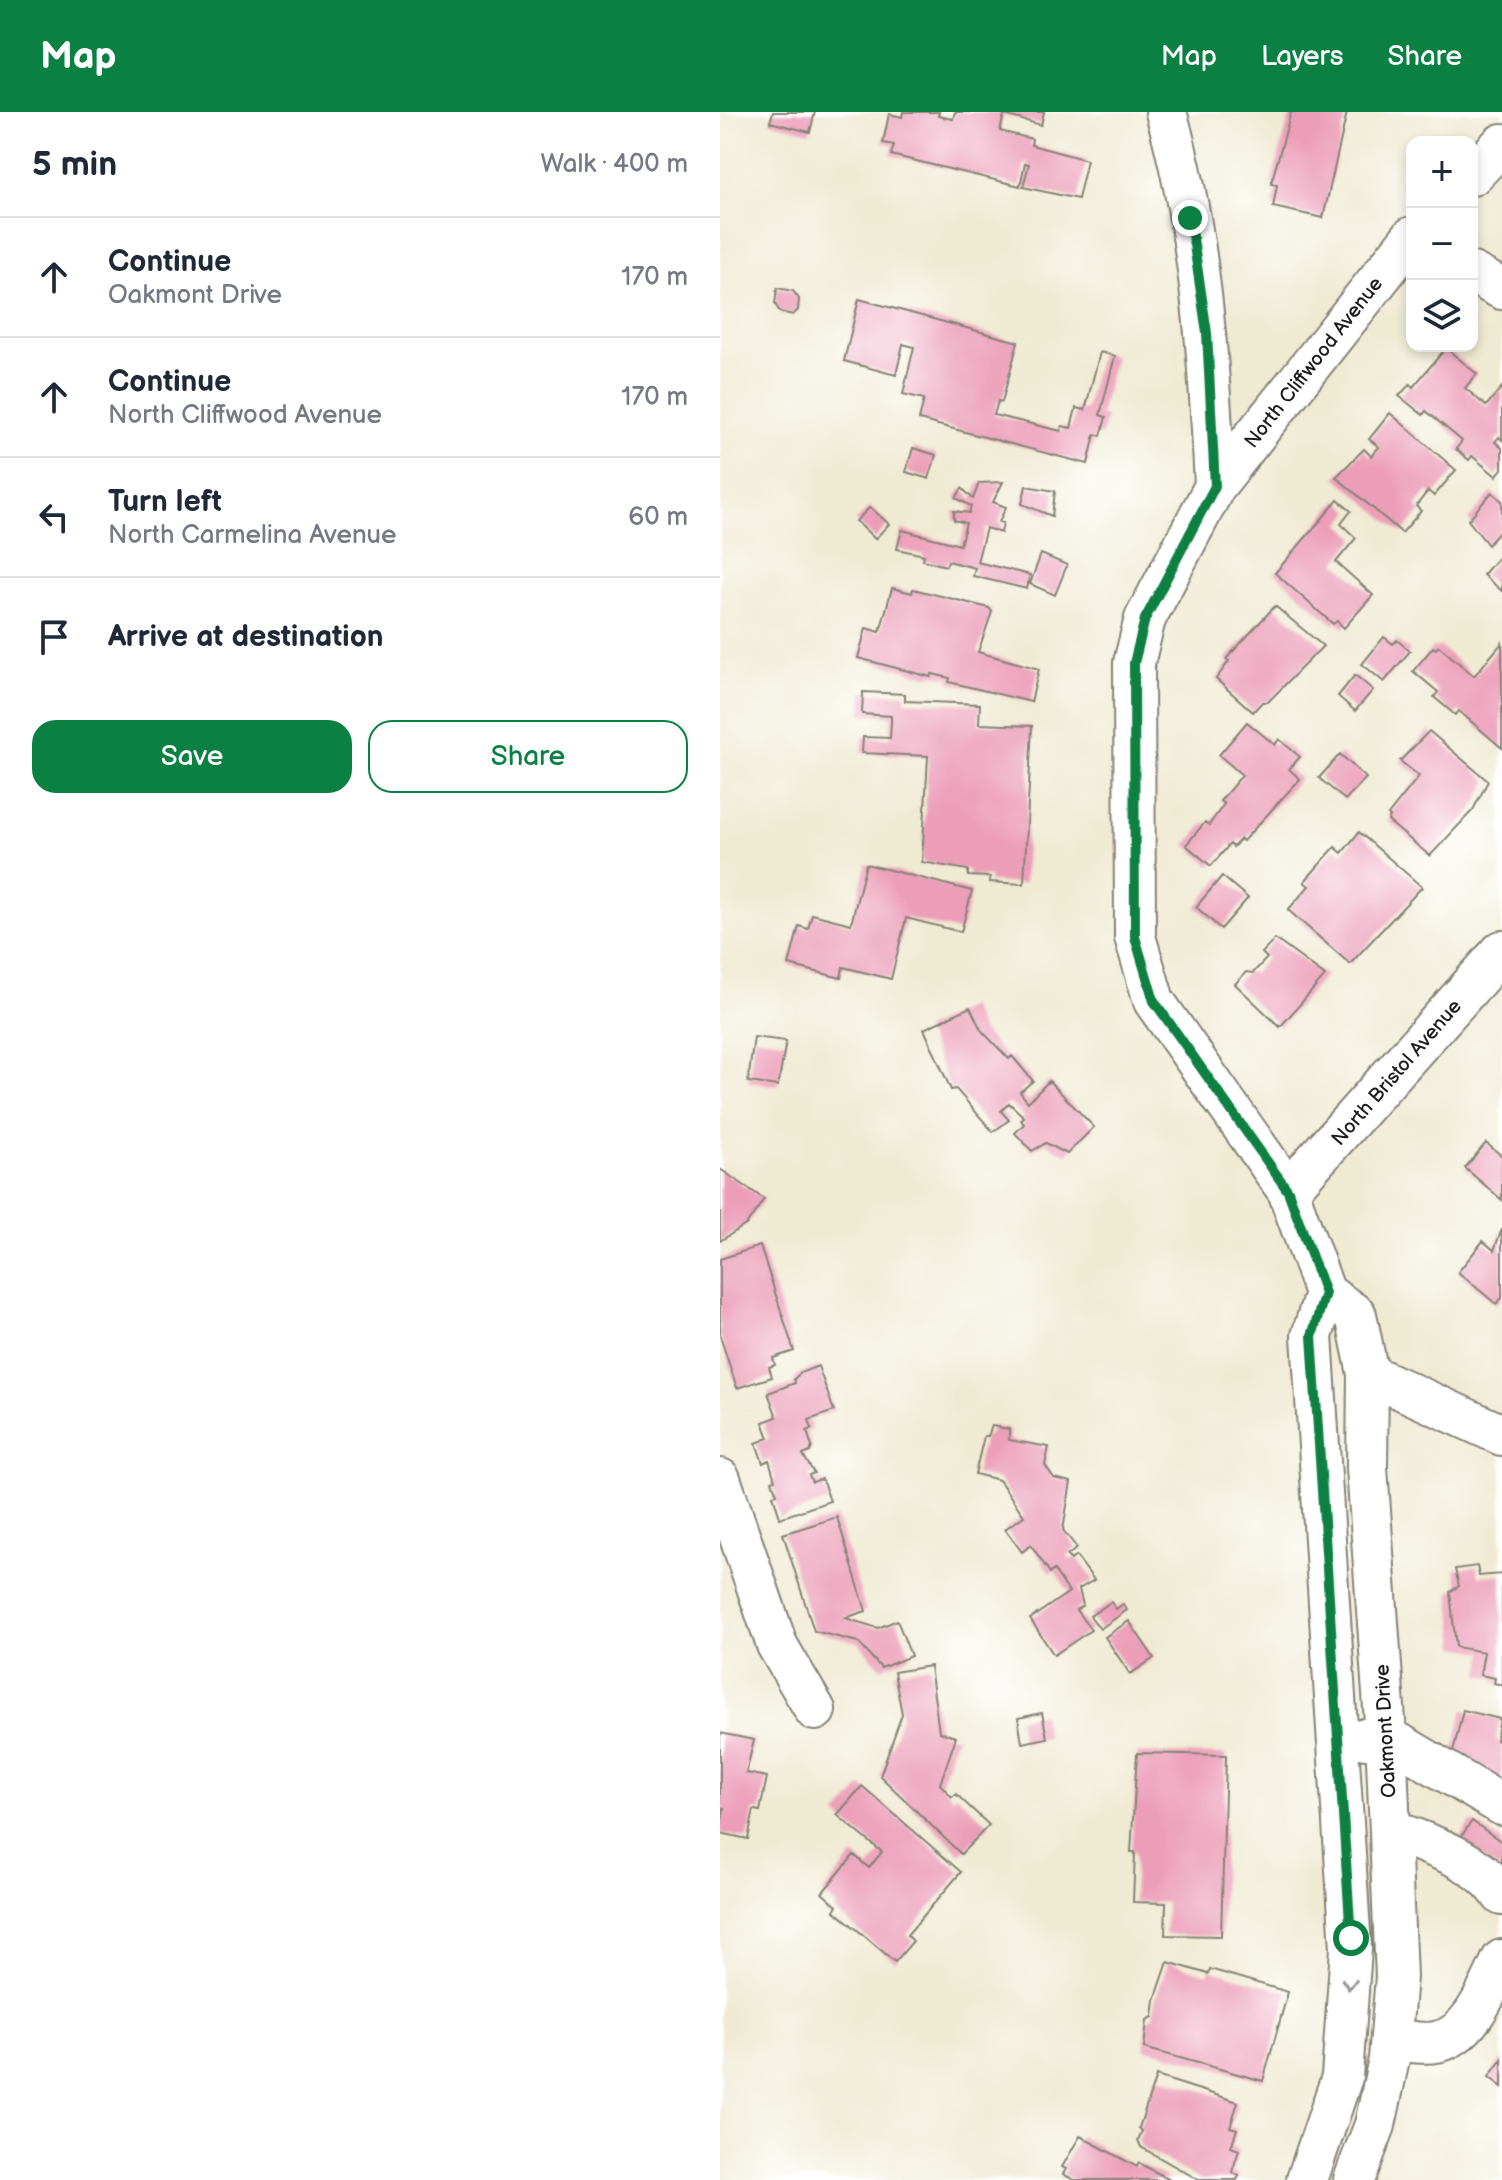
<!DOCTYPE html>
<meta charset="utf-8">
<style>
:root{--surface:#fff;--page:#f6f6f7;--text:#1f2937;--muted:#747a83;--line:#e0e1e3;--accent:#0b8043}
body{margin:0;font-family:"Balsamiq Sans",sans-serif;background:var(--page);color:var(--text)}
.controls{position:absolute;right:24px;top:24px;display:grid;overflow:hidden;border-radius:16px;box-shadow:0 4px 12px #0003}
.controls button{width:72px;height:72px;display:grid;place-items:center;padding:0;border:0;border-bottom:2px solid var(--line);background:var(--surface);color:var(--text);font:40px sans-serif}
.stop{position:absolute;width:24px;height:24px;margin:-18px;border:6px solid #0b8043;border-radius:50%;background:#fff}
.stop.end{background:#0b8043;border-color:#fff;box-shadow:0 2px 8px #0008}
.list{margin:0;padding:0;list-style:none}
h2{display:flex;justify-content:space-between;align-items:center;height:104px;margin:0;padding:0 32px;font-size:34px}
h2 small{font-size:26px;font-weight:400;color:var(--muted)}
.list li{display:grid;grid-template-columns:52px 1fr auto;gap:24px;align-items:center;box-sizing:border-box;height:120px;padding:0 32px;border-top:2px solid var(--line)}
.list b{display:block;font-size:30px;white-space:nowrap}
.list p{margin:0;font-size:26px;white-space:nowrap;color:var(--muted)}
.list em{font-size:26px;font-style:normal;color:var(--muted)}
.actions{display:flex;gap:16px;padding:24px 32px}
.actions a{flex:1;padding:18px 0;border:2px solid var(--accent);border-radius:24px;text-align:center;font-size:28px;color:var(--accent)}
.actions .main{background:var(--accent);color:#fff}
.icon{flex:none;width:44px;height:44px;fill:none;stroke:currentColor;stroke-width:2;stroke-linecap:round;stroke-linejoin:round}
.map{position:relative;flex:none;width:782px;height:2068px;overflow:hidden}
header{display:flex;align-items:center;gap:48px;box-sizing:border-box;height:112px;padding:0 40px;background:var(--accent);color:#fff}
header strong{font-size:38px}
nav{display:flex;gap:44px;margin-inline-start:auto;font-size:28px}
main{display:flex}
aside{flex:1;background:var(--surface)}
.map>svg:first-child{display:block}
.building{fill:#ec9eb8}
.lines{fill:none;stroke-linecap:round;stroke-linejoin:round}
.minor-casing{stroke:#868377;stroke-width:44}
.minor{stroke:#fff;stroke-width:40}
.oneway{stroke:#999}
.route{stroke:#0b8043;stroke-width:10}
.labels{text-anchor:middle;stroke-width:7;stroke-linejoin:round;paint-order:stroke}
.street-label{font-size:20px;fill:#1c1c1c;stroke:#fff}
</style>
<header>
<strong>Map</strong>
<nav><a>Map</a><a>Layers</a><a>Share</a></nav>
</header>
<main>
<aside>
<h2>5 min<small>Walk · 400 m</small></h2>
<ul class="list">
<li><svg class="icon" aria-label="ahead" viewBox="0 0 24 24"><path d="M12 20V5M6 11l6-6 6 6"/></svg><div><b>Continue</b><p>Oakmont Drive</p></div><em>170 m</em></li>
<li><svg class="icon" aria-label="ahead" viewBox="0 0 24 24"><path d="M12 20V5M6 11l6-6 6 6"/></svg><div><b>Continue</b><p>North Cliffwood Avenue</p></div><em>170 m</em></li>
<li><svg class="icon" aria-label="left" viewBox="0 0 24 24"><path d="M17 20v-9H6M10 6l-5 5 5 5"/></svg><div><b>Turn left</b><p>North Carmelina Avenue</p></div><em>60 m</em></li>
<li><svg class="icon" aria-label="arrive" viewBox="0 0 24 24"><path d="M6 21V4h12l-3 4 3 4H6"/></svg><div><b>Arrive at destination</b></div></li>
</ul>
<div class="actions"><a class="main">Save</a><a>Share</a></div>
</aside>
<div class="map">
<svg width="782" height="2068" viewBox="0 0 782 2068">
<rect width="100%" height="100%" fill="#fff"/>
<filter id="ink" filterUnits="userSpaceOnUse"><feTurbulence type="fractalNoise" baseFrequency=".0125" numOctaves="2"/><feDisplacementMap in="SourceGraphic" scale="16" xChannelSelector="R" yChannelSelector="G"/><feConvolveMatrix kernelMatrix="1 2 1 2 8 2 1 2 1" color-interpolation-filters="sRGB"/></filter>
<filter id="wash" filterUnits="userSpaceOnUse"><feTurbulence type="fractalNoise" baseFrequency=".006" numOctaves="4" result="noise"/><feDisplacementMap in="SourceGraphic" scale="32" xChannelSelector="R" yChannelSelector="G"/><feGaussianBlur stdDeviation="1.8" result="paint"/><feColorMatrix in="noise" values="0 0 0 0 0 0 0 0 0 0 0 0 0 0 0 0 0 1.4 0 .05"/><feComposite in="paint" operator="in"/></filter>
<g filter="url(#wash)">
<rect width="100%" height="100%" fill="#efead2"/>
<g id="blocks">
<path class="building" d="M 53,0 L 95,0 L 90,20 L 50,10 Z
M 183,0 L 219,0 L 218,4 L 233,7 L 235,0 L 324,0 L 321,13 L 284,3 L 280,19 L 312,27 L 311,33 L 367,48 L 358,87 L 303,75 L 309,52 L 305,51 L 300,74 L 171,43 L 174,33 L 163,31 L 169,2 L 182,5 Z
M 571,0 L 627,0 L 603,106 L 553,95 L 557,73 L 551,72 Z
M 57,176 L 73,179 L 79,187 L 78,198 L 73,203 L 60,200 L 55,192 Z
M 139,187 L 298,230 L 282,290 L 278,289 L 274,303 L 341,319 L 342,314 L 351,316 L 356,296 L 365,298 L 380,240 L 395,244 L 380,303 L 386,305 L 381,324 L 375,322 L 368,352 L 199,308 L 204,287 L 183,282 L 194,235 L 183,232 L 176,263 L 124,249 Z
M 726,236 L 757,262 L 745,276 L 766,294 L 782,275 L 782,328 L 779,325 L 775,330 L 782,336 L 782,357 L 776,364 L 752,344 L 749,348 L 736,337 L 742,329 L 706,299 L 703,303 L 679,284 L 690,272 L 693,275 Z
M 670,301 L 736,358 L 714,384 L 708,379 L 696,394 L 701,399 L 682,421 L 616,365 L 644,337 L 651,344 L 659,335 L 649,327 Z
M 193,336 L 216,343 L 209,367 L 186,360 Z
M 283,370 L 273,390 L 286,395 L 279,410 L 283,411 L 281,421 L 266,416 L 257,450 L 310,463 L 307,477 L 253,464 L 255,456 L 228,449 L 226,454 L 203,448 L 204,443 L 177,437 L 182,418 L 240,433 L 246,411 L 234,408 L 234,399 L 249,401 L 251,394 L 236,386 L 242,376 L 253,387 L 259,371 Z
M 306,374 L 335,379 L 332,404 L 302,392 Z
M 772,380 L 782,389 L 782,417 L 768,433 L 748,408 Z
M 618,388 L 631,399 L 621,412 L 636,426 L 616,450 L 653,483 L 624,516 L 617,509 L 613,512 L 555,461 Z
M 150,395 L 169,412 L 155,427 L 136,409 Z
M 782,441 L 782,479 L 763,463 Z
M 321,442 L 347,453 L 335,483 L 310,472 Z
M 172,476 L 192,481 L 193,477 L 269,496 L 272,500 L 258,540 L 319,557 L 311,590 L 229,570 L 230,566 L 212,562 L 211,565 L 138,546 L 146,516 L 160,520 Z
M 555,494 L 603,534 L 548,590 L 542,590 L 533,600 L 496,567 L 509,549 L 506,547 Z
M 664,525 L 673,532 L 677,528 L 690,539 L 664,570 L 642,552 Z
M 782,531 L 782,636 L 739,599 L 735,603 L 714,585 L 718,580 L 693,559 L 713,535 L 716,537 L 719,534 L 754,564 Z
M 635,563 L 653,578 L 635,599 L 618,584 Z
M 143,580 L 185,582 L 185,589 L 260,592 L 259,612 L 312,614 L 304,772 L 269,770 L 270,765 L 248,764 L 248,758 L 202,750 L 208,644 L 142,641 L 143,625 L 170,626 L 171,610 L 171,604 L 142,602 Z
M 527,610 L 555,633 L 559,627 L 580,645 L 569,657 L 580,667 L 523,729 L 521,727 L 513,735 L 510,732 L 491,754 L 466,733 L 485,710 L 489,713 L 504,692 L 500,689 L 522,663 L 499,643 Z
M 709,619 L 768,669 L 753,698 L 710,744 L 668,709 L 670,705 L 668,703 L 699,664 L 680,649 Z
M 620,642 L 646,666 L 625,688 L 599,666 Z
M 639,720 L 702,775 L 630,852 L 568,798 L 589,774 L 584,770 L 615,735 L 622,741 Z
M 146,752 L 252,779 L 241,820 L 186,806 L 171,867 L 123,855 L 121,866 L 69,853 L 79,814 L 88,817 L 92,802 L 131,812 Z
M 502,764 L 528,786 L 501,817 L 476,795 Z
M 555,827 L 605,864 L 560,915 L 515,872 L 526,860 L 533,861 L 547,846 L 542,841 Z
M 250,895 L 261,918 L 289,947 L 292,944 L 313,969 L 300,980 L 308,990 L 329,969 L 374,1015 L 347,1042 L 326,1031 L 312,1039 L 295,1021 L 304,1012 L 301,1008 L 304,1005 L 289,991 L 281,999 L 289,1008 L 273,1020 L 236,977 L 231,978 L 204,917 Z
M 34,925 L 66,929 L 58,974 L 28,970 Z
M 766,1031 L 782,1044 L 782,1088 L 745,1056 Z
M 0,1057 L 44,1087 L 27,1112 L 0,1129 Z
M 782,1117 L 782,1186 L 776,1192 L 738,1160 L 763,1129 L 774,1138 Z
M 40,1134 L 74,1239 L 53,1246 L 55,1253 L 49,1255 L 52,1265 L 17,1276 L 0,1224 L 0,1147 Z
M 98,1254 L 114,1299 L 89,1308 L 92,1317 L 87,1319 L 92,1335 L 90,1340 L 83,1343 L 94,1361 L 89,1363 L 92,1370 L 102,1367 L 110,1389 L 60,1406 L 53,1383 L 57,1382 L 52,1369 L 55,1368 L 49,1348 L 43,1351 L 36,1331 L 49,1326 L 43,1310 L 57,1305 L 48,1281 L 75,1271 L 74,1267 L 80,1261 Z
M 272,1314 L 289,1317 L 289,1328 L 329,1335 L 325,1353 L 334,1366 L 351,1370 L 343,1418 L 357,1436 L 347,1444 L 351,1448 L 356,1444 L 374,1468 L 359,1477 L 363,1493 L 356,1498 L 371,1518 L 334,1543 L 310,1507 L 349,1480 L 334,1458 L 330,1461 L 311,1433 L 302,1440 L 285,1417 L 304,1404 L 279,1368 L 255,1362 L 264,1324 L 268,1324 Z
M 117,1405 L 146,1499 L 125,1506 L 158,1516 L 177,1508 L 191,1544 L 161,1556 L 138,1530 L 94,1519 L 63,1422 Z
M 757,1454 L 759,1464 L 782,1462 L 782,1573 L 774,1571 L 775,1566 L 760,1563 L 764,1540 L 736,1535 L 730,1480 L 739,1474 L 735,1457 Z
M 391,1490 L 396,1497 L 403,1492 L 407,1498 L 380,1517 L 370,1504 Z
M 409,1509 L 434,1546 L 410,1562 L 385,1525 Z
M 210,1554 L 219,1620 L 236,1625 L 220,1672 L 232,1685 L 236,1682 L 269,1713 L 241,1742 L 160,1664 L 182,1602 L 174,1560 Z
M 743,1598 L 780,1607 L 776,1628 L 782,1630 L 782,1682 L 741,1655 L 742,1646 L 732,1644 Z
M 322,1601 L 327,1626 L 302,1631 L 298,1606 Z
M 0,1621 L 34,1628 L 26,1661 L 47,1665 L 40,1699 L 34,1698 L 28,1727 L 0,1721 L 4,1696 L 0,1695 Z
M 417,1641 L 506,1643 L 501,1824 L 445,1823 L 446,1791 L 413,1790 L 415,1740 L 411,1740 Z
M 142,1674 L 241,1760 L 187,1823 L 193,1829 L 175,1850 L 114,1798 L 117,1794 L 102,1781 L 134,1743 L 149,1756 L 162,1740 L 117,1703 Z
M 752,1709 L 782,1730 L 782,1759 L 738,1729 Z
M 448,1850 L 488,1862 L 490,1857 L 568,1880 L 543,1969 L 424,1936 L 427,1908 L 433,1905 L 435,1888 Z
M 782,1947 L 782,1975 L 769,1965 Z
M 436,1964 L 518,1990 L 510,2015 L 517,2017 L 511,2035 L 519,2038 L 512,2060 L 519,2064 L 517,2068 L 479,2068 L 421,2035 L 418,2028 L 422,2019 L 419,2016 Z
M 360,2024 L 417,2055 L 419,2051 L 450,2068 L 354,2068 L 343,2062 L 346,2057 L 342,2055 Z"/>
</g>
</g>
<g filter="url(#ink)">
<use href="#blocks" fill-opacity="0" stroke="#868377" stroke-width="2"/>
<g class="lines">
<g class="minor-casing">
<path id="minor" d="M 446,0 C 481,123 489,247 495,374
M 752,63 L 782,32
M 752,161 L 782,177
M 568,1079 L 782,839
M 648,1262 L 782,1323
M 0,1367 L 57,1533 L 95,1598
M 645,1627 L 666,1624 L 782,1693
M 670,1718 C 707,1732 759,1747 782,1783
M 671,1928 C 684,1928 702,1933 716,1930 C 751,1924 768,1877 782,1848
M 587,2068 L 622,1965 L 631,1836 L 592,1224 L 605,1181
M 634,2068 L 655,2013 L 669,1947 L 676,1865 L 666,1624 L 647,1356 L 648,1262 L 636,1203 L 605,1181 L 568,1079 L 434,889 L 415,825 L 414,551 L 425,507 L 495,374 L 692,125"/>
</g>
<use href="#minor" class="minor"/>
</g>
<defs><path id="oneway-chevron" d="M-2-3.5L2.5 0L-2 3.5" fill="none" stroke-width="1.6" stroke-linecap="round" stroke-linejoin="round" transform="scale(2)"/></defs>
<use class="oneway" href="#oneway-chevron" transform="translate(629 1872) rotate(94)"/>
</g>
<g class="lines" filter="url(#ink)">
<path class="route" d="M 470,106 L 487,221 L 495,374 L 425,507 L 414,551 L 415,825 L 434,889 L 568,1079 L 605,1181 L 592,1224 L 631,1826"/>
</g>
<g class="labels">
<g class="street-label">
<text transform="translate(593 250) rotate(-52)" y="7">North Cliffwood Avenue</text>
<text transform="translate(676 960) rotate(-49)" y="7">North Bristol Avenue</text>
<text transform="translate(665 1619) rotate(-93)" y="7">Oakmont Drive</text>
</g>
</g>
</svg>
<div class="controls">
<button>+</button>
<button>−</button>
<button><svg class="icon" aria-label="layers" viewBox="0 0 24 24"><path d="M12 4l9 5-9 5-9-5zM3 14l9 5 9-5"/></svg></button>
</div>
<div class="stop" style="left:631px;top:1826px"></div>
<div class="stop end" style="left:470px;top:106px"></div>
</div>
</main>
